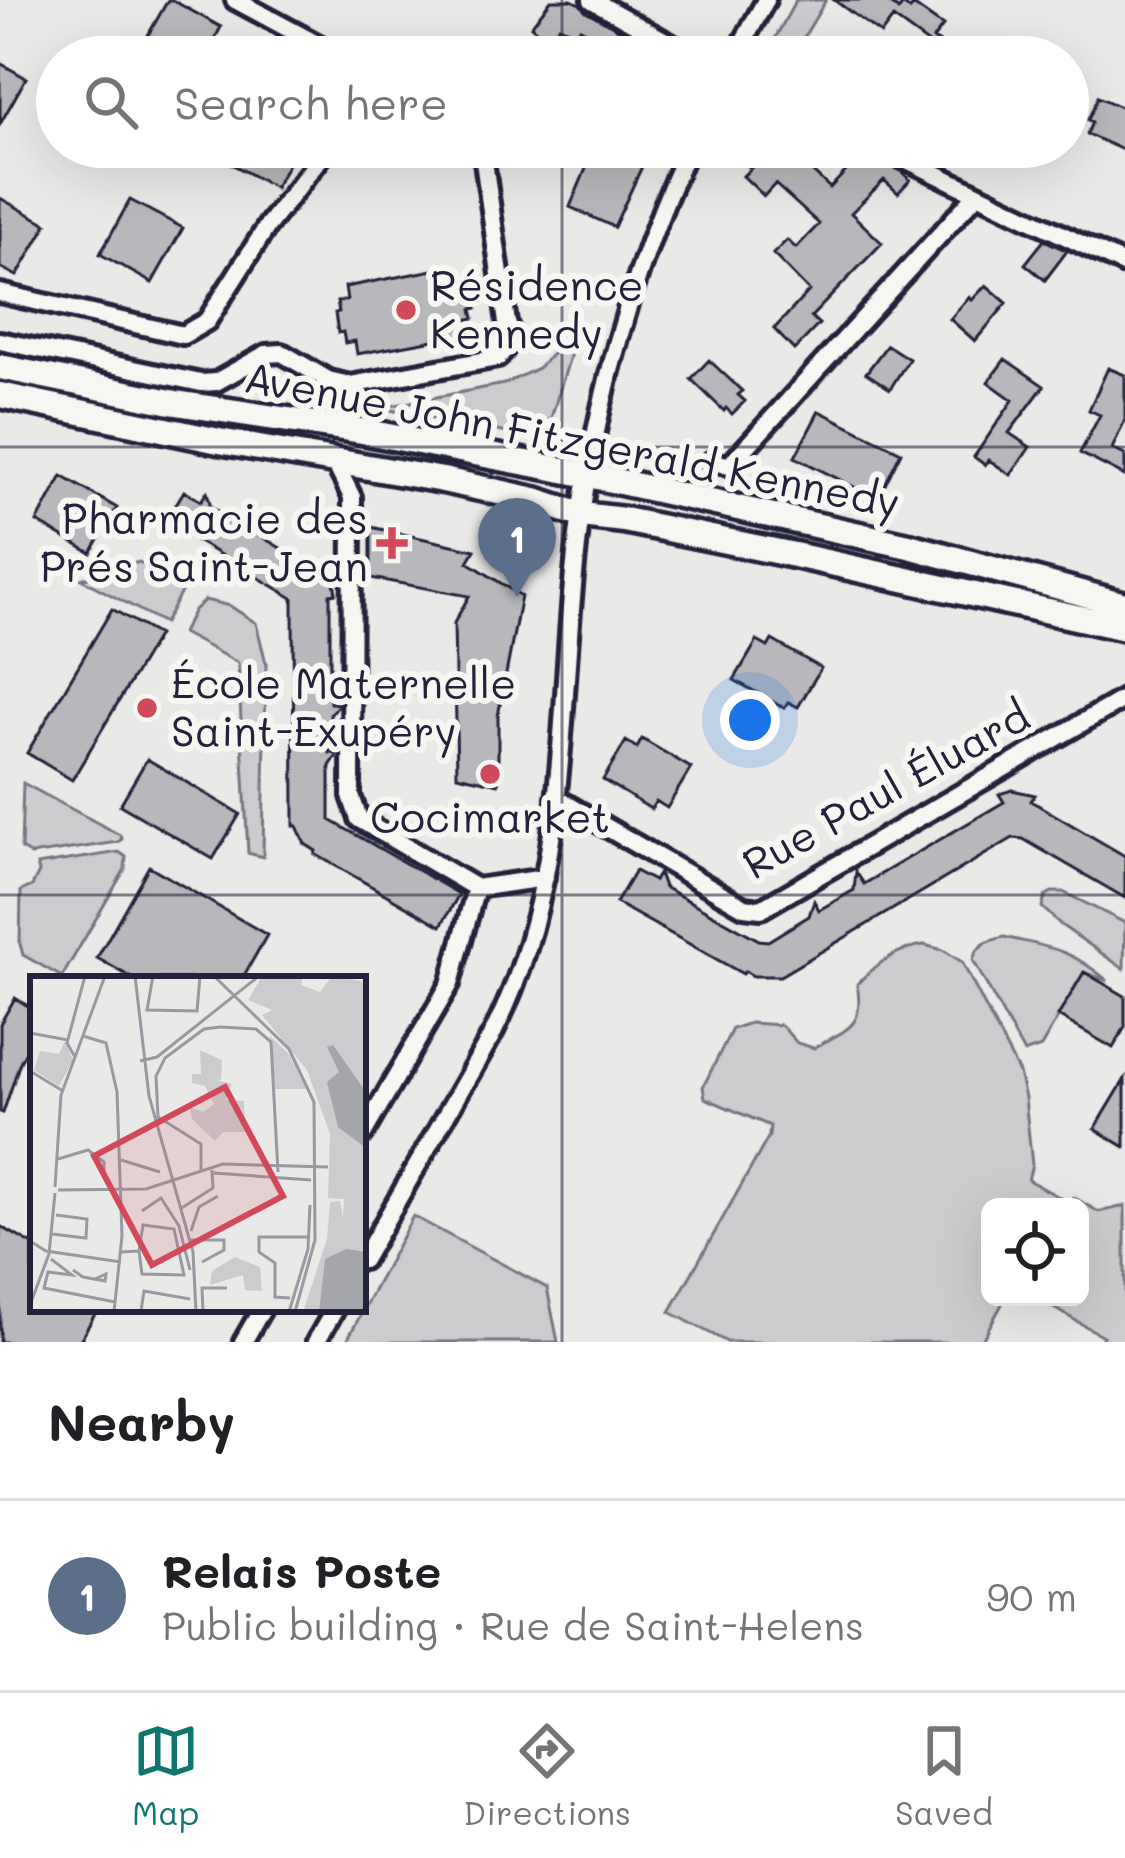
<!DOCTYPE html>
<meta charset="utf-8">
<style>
:root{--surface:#fff;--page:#f6f6f6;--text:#202124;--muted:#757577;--line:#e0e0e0;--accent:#0f766e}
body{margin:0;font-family:Mali,sans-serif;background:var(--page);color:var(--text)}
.controls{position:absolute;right:36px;bottom:36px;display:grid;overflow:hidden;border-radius:18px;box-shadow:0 12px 48px #0002}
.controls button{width:108px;height:108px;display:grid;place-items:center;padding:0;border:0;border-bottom:3px solid var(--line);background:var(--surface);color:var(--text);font:60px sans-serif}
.you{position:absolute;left:750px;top:720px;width:42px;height:42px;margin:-30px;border:9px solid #fff;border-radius:50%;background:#1a73e8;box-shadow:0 0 0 18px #1a73e833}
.badge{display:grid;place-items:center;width:78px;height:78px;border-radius:50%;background:var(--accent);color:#fff;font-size:39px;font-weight:700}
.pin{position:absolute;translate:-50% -99px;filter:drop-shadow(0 3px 6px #0008)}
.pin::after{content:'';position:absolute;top:63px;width:42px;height:36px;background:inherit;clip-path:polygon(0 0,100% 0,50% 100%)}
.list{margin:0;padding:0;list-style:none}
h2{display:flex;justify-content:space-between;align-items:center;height:156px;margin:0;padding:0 48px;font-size:51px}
h2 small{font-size:39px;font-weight:400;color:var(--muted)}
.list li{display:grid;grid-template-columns:78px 1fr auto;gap:36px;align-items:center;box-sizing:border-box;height:192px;padding:0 48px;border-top:3px solid var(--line)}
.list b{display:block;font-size:45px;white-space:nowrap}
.list p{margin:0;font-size:39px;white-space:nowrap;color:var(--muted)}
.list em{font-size:39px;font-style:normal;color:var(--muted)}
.icon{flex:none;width:66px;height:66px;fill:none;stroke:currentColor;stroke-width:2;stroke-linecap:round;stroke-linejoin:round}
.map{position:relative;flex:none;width:1125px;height:1342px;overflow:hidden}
.search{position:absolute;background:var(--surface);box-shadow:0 12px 48px #0002;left:36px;right:36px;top:36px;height:132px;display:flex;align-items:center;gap:30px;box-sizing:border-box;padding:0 42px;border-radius:66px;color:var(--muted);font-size:45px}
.sheet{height:348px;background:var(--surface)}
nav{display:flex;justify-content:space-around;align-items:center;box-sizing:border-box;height:168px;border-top:3px solid var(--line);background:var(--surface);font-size:33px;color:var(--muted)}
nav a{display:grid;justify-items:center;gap:6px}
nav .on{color:var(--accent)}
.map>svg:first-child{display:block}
.green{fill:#ccccce;stroke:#777784;stroke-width:3}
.building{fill:#b8b8bc;stroke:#22223b;stroke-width:3}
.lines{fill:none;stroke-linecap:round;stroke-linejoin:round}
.street-casing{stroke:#22223b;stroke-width:26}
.secondary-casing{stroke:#22223b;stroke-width:33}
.street{stroke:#f6f6f2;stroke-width:16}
.secondary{stroke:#f6f6f2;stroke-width:24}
.grid{fill:none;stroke:#22223b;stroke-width:3;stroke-opacity:0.55}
.poi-dot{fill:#d1495b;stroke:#f6f6f2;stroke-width:4.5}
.labels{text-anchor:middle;stroke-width:12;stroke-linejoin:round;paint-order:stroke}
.poi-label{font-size:42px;fill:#22223b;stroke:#f6f6f2;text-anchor:start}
.street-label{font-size:42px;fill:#22223b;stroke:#f6f6f2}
.inset-road{fill:none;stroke:#9999a2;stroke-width:3}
.view{fill:#d1495b;fill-opacity:0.15;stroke:#d1495b;stroke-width:6}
.inset-edge{fill:none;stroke:#22223b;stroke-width:6}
</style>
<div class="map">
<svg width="1125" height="1342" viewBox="0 0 1125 1342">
<rect width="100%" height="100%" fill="#e9e9e7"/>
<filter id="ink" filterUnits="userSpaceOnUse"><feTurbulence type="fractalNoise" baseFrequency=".00833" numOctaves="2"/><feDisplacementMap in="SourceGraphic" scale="24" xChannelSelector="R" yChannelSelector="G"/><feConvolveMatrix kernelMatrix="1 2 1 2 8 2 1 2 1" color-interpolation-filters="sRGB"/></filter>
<g filter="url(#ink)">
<path class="green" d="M 796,0 L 826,0 L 792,57 L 765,57 Z
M 565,341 L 573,347 L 551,418 L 540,430 L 522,436 L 380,408 L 504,384 L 538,368 Z
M 139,562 L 185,585 L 164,623 L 81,579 Z
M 205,600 L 230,606 L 256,623 L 266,663 L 263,857 L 248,853 L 238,663 L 182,633 L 194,610 Z
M 23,783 L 120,835 L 122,839 L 118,842 L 31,855 L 21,849 Z
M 119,852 L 126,857 L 125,869 L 62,977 L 23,955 L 20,944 L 21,891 L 32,886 L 39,872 L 37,865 Z
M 1052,892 L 1063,892 L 1125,923 L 1124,969 L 1061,925 L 1042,907 L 1045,896 Z
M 1004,937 C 1052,948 1069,948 1108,981 L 1084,972 L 1041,1047 L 1024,1053 L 973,960 C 978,943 988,941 1004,937 Z
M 924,945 L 943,950 L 962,962 L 1019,1073 L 1025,1098 L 1032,1165 L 1028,1180 L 1061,1198 L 1056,1207 L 990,1207 L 990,1297 L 1006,1297 L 981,1342 L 727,1342 L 670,1312 L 769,1136 L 770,1126 L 705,1098 L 703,1087 L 732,1029 L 750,1023 L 781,1025 L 797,1043 L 814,1048 C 848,1028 865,1028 857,984 C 875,965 897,948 924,945 Z
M 1073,1197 L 1099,1212 L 1125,1206 L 1125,1342 L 1100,1342 L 1103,1336 L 1034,1297 L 1080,1297 L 1080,1207 L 1068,1207 Z
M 413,1216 L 547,1288 L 558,1342 L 346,1342 Z"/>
<path class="building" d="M 168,0 L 172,0 L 221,27 L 205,57 L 149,57 L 139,51 Z
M 551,0 L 571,0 L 580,4 L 586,11 L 640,41 L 624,57 L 615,46 L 580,28 L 576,33 L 559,26 L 548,40 L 531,26 Z
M 834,0 L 885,0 L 899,10 L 897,12 L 903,4 L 910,10 L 913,5 L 943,26 L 933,39 L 967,57 L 920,57 L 929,44 L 893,18 L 881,34 Z
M 0,63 L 26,78 L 0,124 Z
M 1098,97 L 1125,109 L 1125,151 L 1087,134 L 1092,122 L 1088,120 Z
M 227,147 L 297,147 L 275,188 L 221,158 Z
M 595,147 L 651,147 L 614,227 L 570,207 Z
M 765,147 L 811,147 L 799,159 L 830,188 L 866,150 L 873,158 L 901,171 L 910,180 L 898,193 L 884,180 L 851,213 L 882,243 L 811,317 L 819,324 L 794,350 L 774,329 L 809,291 L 773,254 L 787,240 L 796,248 L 819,224 L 775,184 L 764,196 L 743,176 L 751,168 L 748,166 Z
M 0,198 L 47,224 L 17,276 L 0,267 Z
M 130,200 L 183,228 L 152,283 L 100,254 Z
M 1044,240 L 1067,251 L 1045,280 L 1025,264 Z
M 454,266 L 457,280 L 466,278 L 468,289 L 473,288 L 477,308 L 472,309 L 474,318 L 465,320 L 467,334 L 357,354 L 355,341 L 345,343 L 343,332 L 338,333 L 335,313 L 339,312 L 337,302 L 347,300 L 345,287 Z
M 986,285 L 1007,303 L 975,341 L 950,319 L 969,297 L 972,300 Z
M 887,345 L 909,359 L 890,389 L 866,373 Z
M 1005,359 L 1044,386 L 1009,433 L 1030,447 L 1011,475 L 989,460 L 985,465 L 974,457 L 1013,400 L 988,382 Z
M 709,360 L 742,391 L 738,395 L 745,401 L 732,414 L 726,408 L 724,411 L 691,379 Z
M 1108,368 L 1125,375 L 1125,420 L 1112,449 L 1125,455 L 1125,476 L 1080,453 L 1100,415 L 1089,410 Z
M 819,411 L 901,452 L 878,499 L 795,457 Z
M 62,476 L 117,508 L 91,553 L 37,522 Z
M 184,491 L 201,501 L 207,492 L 211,507 L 246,528 L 250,519 L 257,534 L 316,569 L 319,563 L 333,576 L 336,593 L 330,594 L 330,703 L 339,704 L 330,715 L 330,753 L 338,754 L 330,766 L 330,820 L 459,894 L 441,926 L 315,854 L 316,851 L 305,844 L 297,826 L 294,826 L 293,598 L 165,522 Z
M 371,527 L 475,550 L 468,562 L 521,596 L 498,716 L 498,784 L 457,775 L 454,623 L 469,596 L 371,578 Z
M 112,609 L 158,635 L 72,780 L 27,753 Z
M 772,640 L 821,668 L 798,707 L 788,702 L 784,708 L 734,680 L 757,641 L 768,647 Z
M 642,739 L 691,768 L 667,808 L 656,801 L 651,809 L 603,780 L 626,741 L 637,748 Z
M 147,759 L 240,814 L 213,859 L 120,805 Z
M 1012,790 L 1035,795 L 1031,801 L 1125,856 L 1125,898 L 1023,839 L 1013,838 L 780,976 L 753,976 L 745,971 L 743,974 L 616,903 L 635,871 L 654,881 L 659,873 L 664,887 L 759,940 L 768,941 L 809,916 L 814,901 L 819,910 L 854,890 L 856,872 L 864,884 L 1004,802 L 999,794 Z
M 149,866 L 267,935 L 242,979 L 134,979 L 97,958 Z
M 1084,972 L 1125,996 L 1125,1027 L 1113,1048 L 1058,1016 Z
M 15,998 L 33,1009 L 33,1038 L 20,1062 L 3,1113 L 0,1112 L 0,1024 Z
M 1125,1079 L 1125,1147 L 1095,1129 Z
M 0,1226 L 33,1245 L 33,1309 L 98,1309 L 79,1342 L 0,1342 Z"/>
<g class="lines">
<g class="street-casing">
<path id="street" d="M 235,0 L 341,57
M 592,0 L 694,57
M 735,57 L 766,0
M 880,147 L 1125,265
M 0,293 L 183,335 L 207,321 L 268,225 L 329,147
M 0,341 L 201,383 L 216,382 L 266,354 L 282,353 L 328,380 L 350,385 L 498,358 L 513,338 L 507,323 L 482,147
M 333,459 L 352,497 L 351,796 L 359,819 L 476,888 L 545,878
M 712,461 L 729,466 L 976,195
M 556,798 L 744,907 L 761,909 L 1125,698
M 363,1134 L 450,984 L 476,888
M 363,1260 L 493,1033 C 575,873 556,687 581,514 C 600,388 636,263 689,147
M 243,1342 L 262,1309
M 316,1342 L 335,1309"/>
</g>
<g class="secondary-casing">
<path id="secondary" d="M 0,367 L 176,403 L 362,431 L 589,475 L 909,546 L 1125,605
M 0,395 L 219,441 L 443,480 L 535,500 L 581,515 L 624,520 L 799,556 L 1125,628"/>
</g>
<use href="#street" class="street"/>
<use href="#secondary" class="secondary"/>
</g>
</g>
<path class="grid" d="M 562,0 L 562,57M 562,147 L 562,1342M 0,447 L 1125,447M 0,895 L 1125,895"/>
<g class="poi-dot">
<circle cx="406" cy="310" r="12"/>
<path d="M386 525h12v12h12v12h-12v12h-12v-12h-12v-12h12z"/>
<circle cx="147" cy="708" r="12"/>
<circle cx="490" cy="774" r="12"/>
</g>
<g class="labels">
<g class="poi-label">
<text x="430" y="301">Résidence<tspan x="430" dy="48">Kennedy</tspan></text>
<text x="368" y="534" text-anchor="end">Pharmacie des<tspan x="368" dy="48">Prés Saint-Jean</tspan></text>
<text x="171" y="699">École Maternelle<tspan x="171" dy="48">Saint-Exupéry</tspan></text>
<text x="490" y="833" text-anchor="middle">Cocimarket</text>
</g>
<g class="street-label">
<text transform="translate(572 440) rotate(11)" y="15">Avenue John Fitzgerald Kennedy</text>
<text transform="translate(886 790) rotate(-29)" y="15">Rue Paul Éluard</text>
</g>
</g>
<g transform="translate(30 976)">
<rect width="336" height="336" fill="#e9e9e7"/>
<path d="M 232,0 L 273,0 L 271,9 L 290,16 L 302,0 L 336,6 L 336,336 L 273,336 L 297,263 L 300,226 L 310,225 L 313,241 L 314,223 L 298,222 L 300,158 L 277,94 L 232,39 L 242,34 L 218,24 ZM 240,60 L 259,78 L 277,113 L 243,113 ZM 35,65 L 43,84 L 29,110 L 4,94 L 10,75 L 29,78 ZM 170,74 L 192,84 L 191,104 L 183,103 L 202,108 L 195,124 L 214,125 L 215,156 L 193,156 L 185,165 L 162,143 L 160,131 L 173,136 L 184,128 L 175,110 L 162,107 L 162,98 L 171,98 ZM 205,281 L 230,291 L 232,315 L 215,314 L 213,299 L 180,309 L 182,295 Z" fill="#ccccce"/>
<path d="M 303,69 L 336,116 L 336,172 L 308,151 L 297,106 L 309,96 L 297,71 ZM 316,273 L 336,276 L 336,336 L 289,336 L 295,283 Z" fill="#a5a5ac"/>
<path class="inset-road" d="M 105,0 L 119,120 L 163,276 L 166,336M 123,0 L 117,34 L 167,35 L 170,0M 184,0 L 259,73 L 284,126 L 285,264 L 265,336M 0,57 L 38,64M 53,60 L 76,67 L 87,116 L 92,260 L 84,336M 45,81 L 37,67 L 55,0M 110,85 L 127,81 L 229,0M 0,95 L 33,115M 28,183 L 58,174 L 74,186 L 74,201M 91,184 L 130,196M 171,194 L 171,168 L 128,141 L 126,100 L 135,82 L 174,53 L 190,51 L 226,53 L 241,66 L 248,196M 184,197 L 281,204M 25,211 L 31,119 L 75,0M 28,214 L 116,213 L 193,188 L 298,191M 150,233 L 183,212 L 182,194M 112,235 L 131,222 L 149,250 L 160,294M 161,255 L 169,231 L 188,220M 22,258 L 56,262 L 57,243 L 26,239M 159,264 L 194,264 L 194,274 L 172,286M 0,265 L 16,275 L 91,286M 91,276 L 109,275 L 112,298 L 154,299 L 144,253 L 113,249 L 109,275M 21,283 L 42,299 L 18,296 L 14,312 L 85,326M 43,294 L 53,301 L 75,305 L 76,298 L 65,303M 260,322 L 245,321 L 245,287 L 229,276 L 229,261 L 279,261M 0,329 L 19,278 L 25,217M 111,335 L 114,315 L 160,323M 173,336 L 172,312 L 197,312M 259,336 L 278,273 L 280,229"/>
<path class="view" d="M 195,111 L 253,220 L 122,289 L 64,180 Z"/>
<rect width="336" height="336" class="inset-edge"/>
</g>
</svg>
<div class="controls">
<button><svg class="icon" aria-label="locate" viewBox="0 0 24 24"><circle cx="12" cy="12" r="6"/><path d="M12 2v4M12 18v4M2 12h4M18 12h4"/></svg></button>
</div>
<div class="you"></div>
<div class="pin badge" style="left:517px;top:597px;background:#5c6f8a">1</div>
<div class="search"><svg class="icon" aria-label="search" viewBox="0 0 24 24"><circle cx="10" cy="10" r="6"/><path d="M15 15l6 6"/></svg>Search here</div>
</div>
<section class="sheet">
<h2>Nearby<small></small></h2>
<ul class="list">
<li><span class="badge" style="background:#5c6f8a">1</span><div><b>Relais Poste</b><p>Public building · Rue de Saint-Helens</p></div><em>90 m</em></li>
</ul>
</section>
<nav>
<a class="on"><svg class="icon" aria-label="map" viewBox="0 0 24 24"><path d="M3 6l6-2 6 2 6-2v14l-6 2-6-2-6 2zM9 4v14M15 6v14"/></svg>Map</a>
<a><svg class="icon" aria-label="directions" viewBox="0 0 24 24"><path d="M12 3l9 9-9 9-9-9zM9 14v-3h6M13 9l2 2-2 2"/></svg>Directions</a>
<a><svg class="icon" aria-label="saved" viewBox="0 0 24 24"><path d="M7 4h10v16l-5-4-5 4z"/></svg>Saved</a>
</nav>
